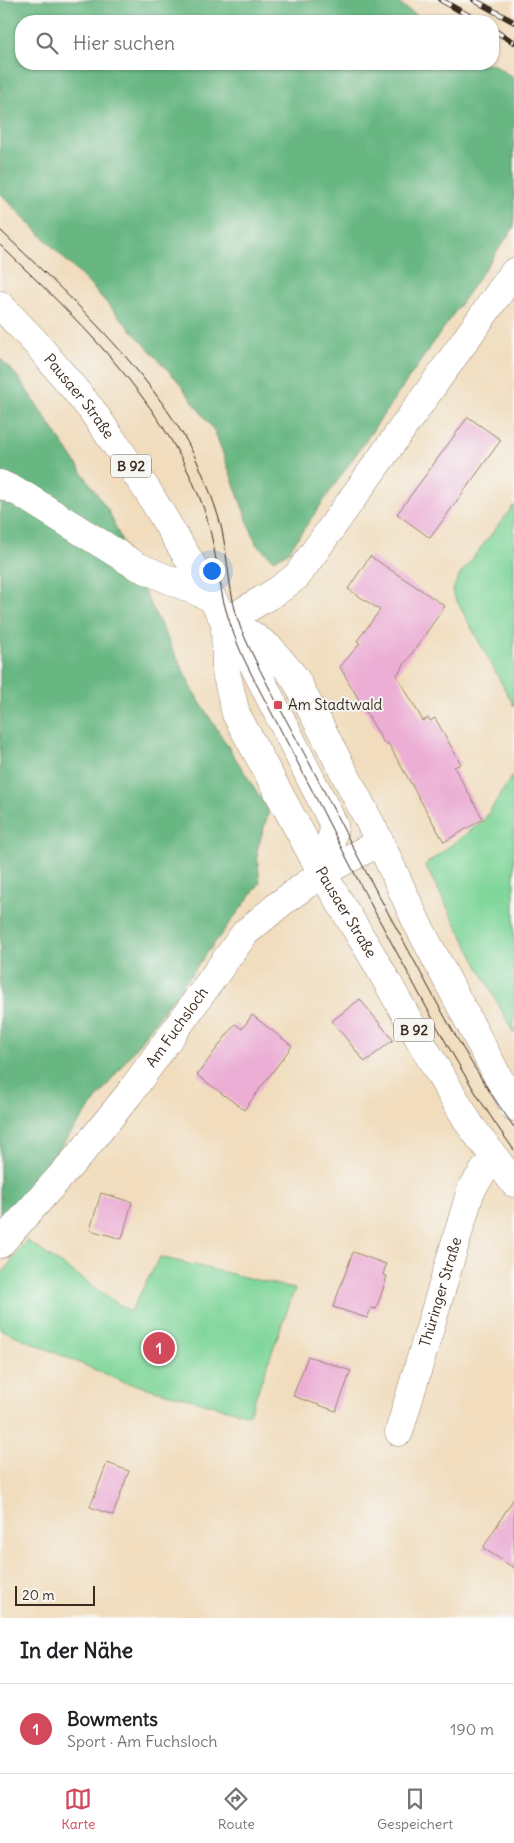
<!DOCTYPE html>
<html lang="de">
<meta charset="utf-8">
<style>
:root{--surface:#fff;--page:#f6f6f6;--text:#202124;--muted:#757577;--line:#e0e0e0;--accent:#d1495b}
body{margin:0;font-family:Delius,sans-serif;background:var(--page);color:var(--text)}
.scale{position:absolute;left:15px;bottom:12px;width:80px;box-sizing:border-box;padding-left:5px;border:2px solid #3b2a1e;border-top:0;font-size:14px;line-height:18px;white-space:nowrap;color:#3b2a1e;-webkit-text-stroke:4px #f6f6f2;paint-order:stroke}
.you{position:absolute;left:211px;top:570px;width:18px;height:18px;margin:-12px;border:4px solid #fff;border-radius:50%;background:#1a73e8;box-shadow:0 0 0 8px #1a73e833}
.badge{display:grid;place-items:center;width:32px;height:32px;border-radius:50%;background:var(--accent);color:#fff;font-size:16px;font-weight:700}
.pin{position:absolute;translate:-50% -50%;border:2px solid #fff;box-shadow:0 1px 5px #0006}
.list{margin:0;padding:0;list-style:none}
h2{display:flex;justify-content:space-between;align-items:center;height:65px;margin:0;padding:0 20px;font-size:21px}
h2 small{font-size:16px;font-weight:400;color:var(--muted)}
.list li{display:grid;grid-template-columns:32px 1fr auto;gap:15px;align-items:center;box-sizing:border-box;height:90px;padding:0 20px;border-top:1px solid var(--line)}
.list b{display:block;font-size:19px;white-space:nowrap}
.list p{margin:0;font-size:16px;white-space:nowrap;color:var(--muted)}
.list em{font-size:16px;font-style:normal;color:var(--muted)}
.icon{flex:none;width:28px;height:28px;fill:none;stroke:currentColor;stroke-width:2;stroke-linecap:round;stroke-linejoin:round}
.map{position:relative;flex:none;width:514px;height:1618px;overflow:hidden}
.search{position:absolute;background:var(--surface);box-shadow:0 1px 4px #0004;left:15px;right:15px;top:15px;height:55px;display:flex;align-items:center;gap:12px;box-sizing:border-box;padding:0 18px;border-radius:20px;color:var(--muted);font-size:19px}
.sheet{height:155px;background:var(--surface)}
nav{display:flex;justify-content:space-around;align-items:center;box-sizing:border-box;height:70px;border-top:1px solid var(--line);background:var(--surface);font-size:14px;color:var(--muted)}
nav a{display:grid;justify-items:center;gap:2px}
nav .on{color:var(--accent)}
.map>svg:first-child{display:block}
.green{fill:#7fd69a;stroke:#5d805c}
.forest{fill:#67b782;stroke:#517050}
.building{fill:#ecaed5}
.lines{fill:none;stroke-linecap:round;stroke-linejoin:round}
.minor-casing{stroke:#96846e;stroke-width:29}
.major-casing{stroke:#96846e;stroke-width:29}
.minor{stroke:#fff;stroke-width:28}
.major{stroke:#fff;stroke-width:28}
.tram{stroke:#3b2a1e;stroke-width:1}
.rail-casing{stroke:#3b2a1e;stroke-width:5.5}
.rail{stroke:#f6f6f2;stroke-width:4;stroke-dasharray:11;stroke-linecap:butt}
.poi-dot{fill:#d1495b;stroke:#f6f6f2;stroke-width:2}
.labels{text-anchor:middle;stroke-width:4;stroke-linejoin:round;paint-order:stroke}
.shield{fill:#f6f6f2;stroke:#73675e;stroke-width:1}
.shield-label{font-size:14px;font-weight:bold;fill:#3b2a1e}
.street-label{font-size:15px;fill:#3b2a1e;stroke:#f6f6f2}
.poi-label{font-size:15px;fill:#3b2a1e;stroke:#f6f6f2;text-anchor:start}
</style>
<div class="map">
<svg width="514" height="1618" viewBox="0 0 514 1618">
<rect width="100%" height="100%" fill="#f6f6f2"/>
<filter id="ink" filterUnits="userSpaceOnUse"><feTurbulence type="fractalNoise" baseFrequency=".02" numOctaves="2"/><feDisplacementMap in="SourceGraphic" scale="10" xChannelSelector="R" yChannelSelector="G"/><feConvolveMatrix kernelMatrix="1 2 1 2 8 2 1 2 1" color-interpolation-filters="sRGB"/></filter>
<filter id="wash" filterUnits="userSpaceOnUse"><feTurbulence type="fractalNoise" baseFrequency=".0096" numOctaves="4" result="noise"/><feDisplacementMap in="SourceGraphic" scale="20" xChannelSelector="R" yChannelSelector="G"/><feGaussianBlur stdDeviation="1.12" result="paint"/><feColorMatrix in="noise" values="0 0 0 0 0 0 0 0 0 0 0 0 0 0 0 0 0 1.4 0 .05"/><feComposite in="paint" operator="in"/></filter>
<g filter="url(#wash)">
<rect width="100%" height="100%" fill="#f1ddbe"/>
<path class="green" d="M 514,505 L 514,706 L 452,592 L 459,576 Z
M 514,773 L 514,1034 L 425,865 L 484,820 Z
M 26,1240 L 130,1312 L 160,1257 L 295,1289 L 249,1415 L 121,1381 L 0,1329 L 0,1277 Z"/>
<path class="forest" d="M 0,0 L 393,0 L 426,21 L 21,21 L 21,64 L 493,64 L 514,78 L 514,227 L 288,552 L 274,560 L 256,544 L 215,432 L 177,380 L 92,287 L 0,193 Z
M 0,358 L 18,377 L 109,512 L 143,589 L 196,696 L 269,811 L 257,851 L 260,883 L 0,1227 Z"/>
<g id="blocks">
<path class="building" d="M 468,417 L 501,440 L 430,538 L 397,514 Z
M 370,556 L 445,606 L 397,675 L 423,721 L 428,718 L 430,721 L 435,718 L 461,764 L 454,767 L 483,819 L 444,842 L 388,743 L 385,745 L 340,667 L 360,643 L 357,641 L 380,610 L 348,589 Z
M 360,999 L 393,1040 L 365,1062 L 332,1021 Z
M 252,1015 L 292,1046 L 244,1110 L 197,1075 L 235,1024 L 242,1029 Z
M 101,1193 L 132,1202 L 122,1239 L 90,1230 Z
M 353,1252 L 386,1264 L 383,1275 L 387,1276 L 382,1292 L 376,1309 L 371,1308 L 367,1318 L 333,1307 Z
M 308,1356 L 351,1371 L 336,1411 L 293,1396 Z
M 107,1463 L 129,1471 L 113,1515 L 90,1507 Z
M 514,1498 L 514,1568 L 483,1548 Z"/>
</g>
</g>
<g filter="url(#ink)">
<use href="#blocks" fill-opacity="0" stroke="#96846e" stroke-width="1"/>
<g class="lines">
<g class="minor-casing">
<g id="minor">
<path d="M 0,484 L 20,493 L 137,566 L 212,598"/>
<path d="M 322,873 L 333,833 L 334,825 L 247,652 L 225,622 L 277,591 L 297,576 L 514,272"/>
<path id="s1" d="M 0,1244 L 82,1152 L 129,1094 L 245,933 L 281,903 L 322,873 L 380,842"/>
<path id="s2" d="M 399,1432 L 471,1190 L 485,1169 L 497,1161"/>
</g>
</g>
<g class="major-casing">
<g id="major">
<path id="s3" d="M 0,305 L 36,343 L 91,409 L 147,490 L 212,598 L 225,622 L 226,672 L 236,714 L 322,873 L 376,962 L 422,1044 L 470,1125 L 514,1183"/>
<path d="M 225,622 L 252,635 L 270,648 L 295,678 L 380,842 L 417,923 L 514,1107"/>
</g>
</g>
<use href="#minor" class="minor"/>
<use href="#major" class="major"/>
<path class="tram" d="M 0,230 C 66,293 134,355 182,433 C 197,457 214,499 221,526 C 229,560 228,595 241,629 C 265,685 297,738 325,793 C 352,846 380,899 409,951 C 441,1011 474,1072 514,1127
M 0,245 C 77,319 158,395 199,496 C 213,529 216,564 223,599 C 228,619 235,639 244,659 C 258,689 275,718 290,748 C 324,812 355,877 390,940 C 429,1011 466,1085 514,1150"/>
<g class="rail-casing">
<path id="rail" d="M 441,0 L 478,21
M 474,0 L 514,22
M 493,30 L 514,42"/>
</g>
<use href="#rail" class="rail"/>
</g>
</g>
<rect class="poi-dot" x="273" y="700" width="10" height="10" rx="2.5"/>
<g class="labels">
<g class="shield">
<rect x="111" y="454.5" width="40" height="23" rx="4"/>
<rect x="394" y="1018.5" width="40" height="23" rx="4"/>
</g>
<g class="shield-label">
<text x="131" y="471">B 92</text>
<text x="414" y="1035">B 92</text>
</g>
<g class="street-label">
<text dy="5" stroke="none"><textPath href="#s3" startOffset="121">Pausaer Straße</textPath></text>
<text dy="5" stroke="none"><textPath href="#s3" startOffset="710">Pausaer Straße</textPath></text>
<text dy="5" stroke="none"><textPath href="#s1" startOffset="280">Am Fuchsloch</textPath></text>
<text dy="5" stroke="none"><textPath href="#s2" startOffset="146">Thüringer Straße</textPath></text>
</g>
<g class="poi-label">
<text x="288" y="710">Am Stadtwald</text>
</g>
</g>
</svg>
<div class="scale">20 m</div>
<div class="you"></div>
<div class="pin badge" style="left:159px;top:1348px">1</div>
<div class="search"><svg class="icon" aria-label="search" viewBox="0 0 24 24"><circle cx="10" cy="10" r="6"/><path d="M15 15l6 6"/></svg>Hier suchen</div>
</div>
<section class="sheet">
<h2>In der Nähe<small></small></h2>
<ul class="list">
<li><span class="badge">1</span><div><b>Bowments</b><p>Sport · Am Fuchsloch</p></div><em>190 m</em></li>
</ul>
</section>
<nav>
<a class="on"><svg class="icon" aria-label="map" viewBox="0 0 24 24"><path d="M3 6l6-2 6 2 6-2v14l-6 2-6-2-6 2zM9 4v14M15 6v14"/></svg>Karte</a>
<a><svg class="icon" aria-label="directions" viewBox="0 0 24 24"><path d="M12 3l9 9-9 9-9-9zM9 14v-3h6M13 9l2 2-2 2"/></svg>Route</a>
<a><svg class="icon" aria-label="saved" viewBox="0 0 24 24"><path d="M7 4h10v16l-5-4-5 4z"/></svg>Gespeichert</a>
</nav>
